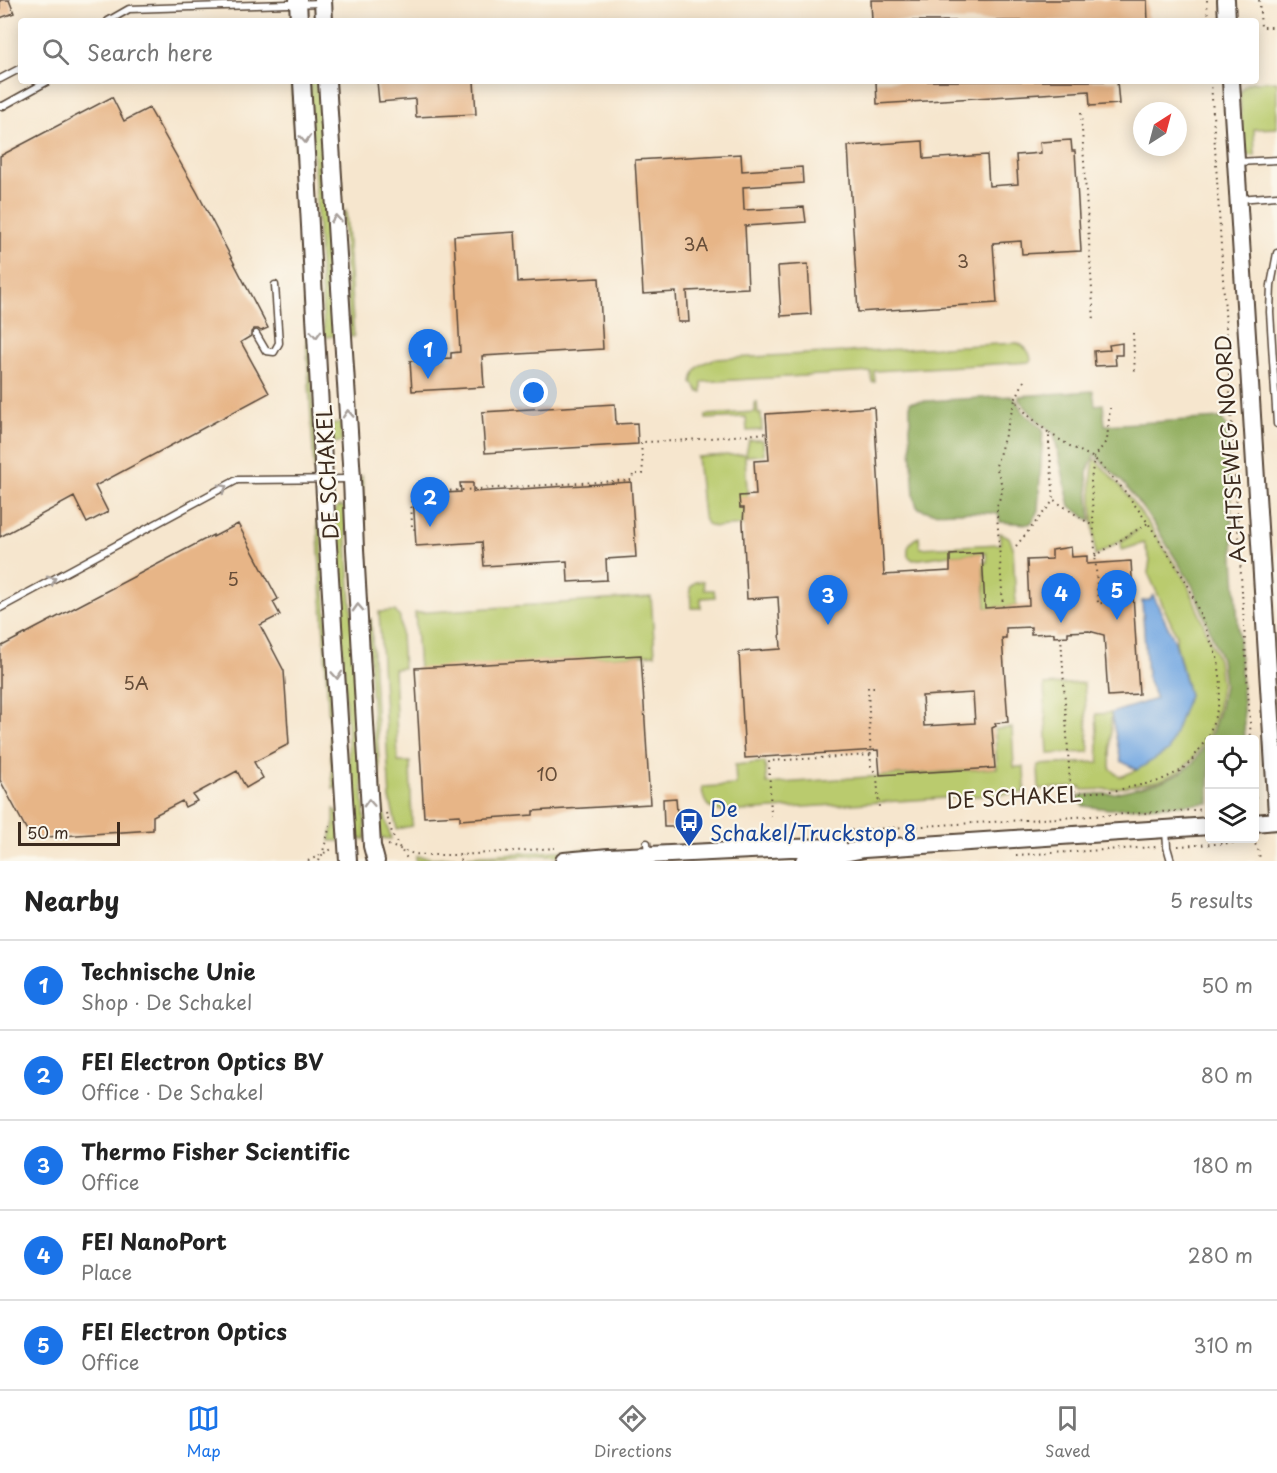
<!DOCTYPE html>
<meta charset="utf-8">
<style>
:root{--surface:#fff;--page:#f6f6f6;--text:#222;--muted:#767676;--line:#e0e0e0;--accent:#1a73e8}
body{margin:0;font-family:"Playpen Sans",sans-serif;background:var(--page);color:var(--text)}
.controls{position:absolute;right:18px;bottom:18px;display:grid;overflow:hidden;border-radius:6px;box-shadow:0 3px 15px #0003}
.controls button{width:54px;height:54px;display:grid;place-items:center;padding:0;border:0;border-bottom:2px solid var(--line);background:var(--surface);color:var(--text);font:30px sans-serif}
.compass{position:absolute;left:1133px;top:102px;width:54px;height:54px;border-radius:50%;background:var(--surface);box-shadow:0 3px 15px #0003;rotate:36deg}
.scale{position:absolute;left:18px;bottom:15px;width:102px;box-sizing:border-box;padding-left:6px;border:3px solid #3b2a1e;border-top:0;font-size:16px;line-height:21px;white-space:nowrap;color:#3b2a1e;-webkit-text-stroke:4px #fbf7ec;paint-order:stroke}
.you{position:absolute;left:534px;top:393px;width:21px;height:21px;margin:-15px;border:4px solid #fff;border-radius:50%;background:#1a73e8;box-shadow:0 0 0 9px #1a73e833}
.badge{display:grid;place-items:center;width:39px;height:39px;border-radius:50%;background:var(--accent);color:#fff;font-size:20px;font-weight:700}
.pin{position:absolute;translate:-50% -50px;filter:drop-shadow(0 2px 3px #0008)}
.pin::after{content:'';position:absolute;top:32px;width:21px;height:18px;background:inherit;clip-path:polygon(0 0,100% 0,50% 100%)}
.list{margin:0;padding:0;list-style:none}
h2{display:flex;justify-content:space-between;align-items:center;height:78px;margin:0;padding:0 24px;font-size:26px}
h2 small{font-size:20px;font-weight:400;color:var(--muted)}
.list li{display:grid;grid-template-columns:39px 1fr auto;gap:18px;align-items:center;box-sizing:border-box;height:90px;padding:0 24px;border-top:2px solid var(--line)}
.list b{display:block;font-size:22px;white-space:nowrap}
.list p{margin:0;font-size:20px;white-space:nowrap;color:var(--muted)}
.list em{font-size:20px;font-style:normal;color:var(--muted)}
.icon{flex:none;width:33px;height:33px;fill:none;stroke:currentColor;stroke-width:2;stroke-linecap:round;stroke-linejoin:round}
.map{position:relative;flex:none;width:1277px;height:861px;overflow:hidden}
.search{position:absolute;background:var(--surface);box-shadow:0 3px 15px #0003;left:18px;right:18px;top:18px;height:66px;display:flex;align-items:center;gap:15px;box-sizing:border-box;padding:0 21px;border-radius:6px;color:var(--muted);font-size:22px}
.sheet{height:528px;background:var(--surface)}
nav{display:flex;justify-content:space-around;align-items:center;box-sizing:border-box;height:84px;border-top:2px solid var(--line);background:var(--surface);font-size:16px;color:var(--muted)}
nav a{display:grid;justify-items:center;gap:3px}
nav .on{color:var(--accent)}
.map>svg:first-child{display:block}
.green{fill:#bacb6e;stroke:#7a7a46;stroke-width:1.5}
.forest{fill:#93af61;stroke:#676c40;stroke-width:1.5}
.water{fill:#76a9e2;stroke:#586a80;stroke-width:1.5}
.building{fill:#e7b587;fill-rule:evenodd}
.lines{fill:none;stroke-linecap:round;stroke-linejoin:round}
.lane-casing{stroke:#574638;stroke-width:9}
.secondary-casing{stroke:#574638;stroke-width:20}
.path{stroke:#574638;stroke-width:2;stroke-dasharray:1.5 4.5;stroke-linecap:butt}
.lane{stroke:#fff;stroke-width:6}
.secondary{stroke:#fff;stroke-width:16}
.oneway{stroke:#a79f9a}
.labels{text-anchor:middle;stroke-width:4.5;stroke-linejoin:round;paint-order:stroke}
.number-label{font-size:18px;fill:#664d38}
.street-label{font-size:21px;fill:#3b2a1e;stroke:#fbf7ec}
.transit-label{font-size:21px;fill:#164399;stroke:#fbf7ec;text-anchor:start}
</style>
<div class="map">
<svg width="1277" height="861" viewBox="0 0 1277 861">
<rect width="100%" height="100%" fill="#fbf7ec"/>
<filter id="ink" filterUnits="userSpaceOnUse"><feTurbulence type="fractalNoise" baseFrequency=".0167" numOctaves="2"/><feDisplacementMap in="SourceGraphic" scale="12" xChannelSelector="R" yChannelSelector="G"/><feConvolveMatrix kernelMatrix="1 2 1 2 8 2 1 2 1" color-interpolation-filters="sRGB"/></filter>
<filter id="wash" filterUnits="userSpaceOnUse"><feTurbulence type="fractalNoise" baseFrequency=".008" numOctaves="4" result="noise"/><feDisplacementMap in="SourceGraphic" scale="24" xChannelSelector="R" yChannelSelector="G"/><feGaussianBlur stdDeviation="1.35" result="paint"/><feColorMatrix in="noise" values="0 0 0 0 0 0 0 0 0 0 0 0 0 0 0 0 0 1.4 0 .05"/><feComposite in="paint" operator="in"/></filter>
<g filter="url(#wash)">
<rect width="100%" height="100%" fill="#f6e6ce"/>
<path class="green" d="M 291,81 L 294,81 L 317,465 L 314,469 Z
M 309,81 L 321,81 L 336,333 L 333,336 L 327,337 L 324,333 Z
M 1277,81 L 1277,128 L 1254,129 L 1255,156 L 1246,155 L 1243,153 L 1240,97 C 1240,89 1245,84 1252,82 Z
M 346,211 L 354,337 L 350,337 L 343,214 Z
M 1018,343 C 1026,348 1031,352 1031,362 L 874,371 L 875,382 L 872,382 L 871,372 L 702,382 L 702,392 L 699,392 L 692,382 C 695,367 699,364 714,359 Z
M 755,402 L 757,402 L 758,414 L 761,414 L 762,430 L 747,431 L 746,417 L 706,419 L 706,415 L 755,412 Z
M 341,423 L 342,442 L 330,443 L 329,424 Z
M 749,440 L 763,440 L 764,455 L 745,456 L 748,505 L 766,518 L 743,519 L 743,525 L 715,527 L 707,524 L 703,516 L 697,457 L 746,454 Z
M 1094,458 L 1123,489 L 1148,523 L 1187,583 L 1218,660 L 1221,684 L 1218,707 L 1209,735 L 1192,760 L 1180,771 L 1159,781 L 1112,789 L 1082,790 L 1081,787 L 1039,789 L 1038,765 L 1099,762 L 1096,714 L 1111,713 L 1110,768 L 1120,777 L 1137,770 L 1189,695 L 1176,643 L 1176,634 L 1148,573 L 1150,560 L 1144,543 L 1122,550 L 1121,543 L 1138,530 L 1095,556 L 1091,481 Z
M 362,476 L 369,594 L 366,595 L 359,479 Z
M 340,506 L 345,508 L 366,839 L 354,839 L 334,512 L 337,507 Z
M 317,518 L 321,521 L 337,787 L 333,789 Z
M 1000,533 L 1009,537 L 1013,547 L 1016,606 L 986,608 L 983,563 L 987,562 L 986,553 L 950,555 L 913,560 L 908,556 C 907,546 909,541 919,537 L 920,548 L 1000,544 Z
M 703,581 L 704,590 L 714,590 L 715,597 L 701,598 L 701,608 L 691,608 L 690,588 L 695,582 Z
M 651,597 L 655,654 L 419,670 L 415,613 Z
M 395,611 L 400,618 L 403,668 L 394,669 L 398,762 L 410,762 L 412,826 L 397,829 L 390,799 L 379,612 Z
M 367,619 L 371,619 L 381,801 L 391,839 L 380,838 Z
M 1084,683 L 1089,752 L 1048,754 L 1044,685 Z
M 1012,728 L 1014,767 L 1024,767 L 1025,788 L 1023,793 L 725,812 C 708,810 703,804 702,787 L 736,785 L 735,765 L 765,762 L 767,784 L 997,768 L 995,729 Z
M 334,809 L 338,812 L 340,841 L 330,841 L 334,822 Z
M 589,849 L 592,850 L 594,852 L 575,857 L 548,855 L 464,859 L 469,856 Z
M 416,856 L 433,858 L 454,857 L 456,859 L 453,861 L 416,861 Z"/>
<path class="forest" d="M 1093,391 L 1095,405 L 1103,404 L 1105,425 L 1221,418 L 1226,425 L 1245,739 L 1210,740 L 1209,803 L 1110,809 L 1083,806 L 1078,800 L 1080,795 L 1115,793 L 1160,782 L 1182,772 L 1194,762 L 1211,736 L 1220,708 L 1224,685 L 1221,659 L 1192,585 L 1152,521 L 1125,485 L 1094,454 L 1087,473 L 1091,521 L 1070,506 L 1054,434 L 1036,419 L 1019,400 L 1019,396 Z
M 1013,396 L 1024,413 L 1043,429 L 1038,510 L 1033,521 L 1029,524 L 1000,522 L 998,513 C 985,513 972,512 959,512 C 943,512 931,515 917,507 L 914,496 L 910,429 L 910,402 Z"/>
<path class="water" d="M 1153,595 L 1175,642 L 1189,695 L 1168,751 L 1137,770 L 1121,761 L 1111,713 L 1156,699 L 1147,676 L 1142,601 L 1150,600 Z"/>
<g id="blocks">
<path class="building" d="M 0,0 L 9,0 L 14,13 L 0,18 Z
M 871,0 L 1147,0 L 1148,21 L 872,21 Z
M 377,81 L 474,81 L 476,114 L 416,117 L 415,99 L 379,102 Z
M 876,81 L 1117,81 L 1119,104 L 1090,106 L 1089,91 L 877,104 Z
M 112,97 L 124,121 L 149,108 L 197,192 L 268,328 L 261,331 L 258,329 L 254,329 L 251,332 L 251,336 L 241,342 L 269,393 L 95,486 L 108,512 L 87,523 L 74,497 L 0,537 L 0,156 Z
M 1071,140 L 1072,151 L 1075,151 L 1081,251 L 1022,254 L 1021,241 L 993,243 L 997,303 L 858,312 L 848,146 L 923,141 L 924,159 L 987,155 L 989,186 L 1018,184 L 1016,155 L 1041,153 L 1040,142 Z
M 741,154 L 742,171 L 802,167 L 803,183 L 743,187 L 744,210 L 804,207 L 806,222 L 745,226 L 748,288 L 687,291 L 689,322 L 678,322 L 676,292 L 643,294 L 635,160 Z
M 515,232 L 518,282 L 599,278 L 603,349 L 482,356 L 484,387 L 412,391 L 410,361 L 451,358 L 451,353 L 460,352 L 454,236 Z
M 808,264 L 811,314 L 781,316 L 778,266 Z
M 1122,343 L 1122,355 L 1115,355 L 1116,365 L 1095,366 L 1094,351 L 1110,350 L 1109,345 Z
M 615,404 L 616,424 L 637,423 L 638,444 L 485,453 L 482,412 Z
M 874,407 L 884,575 L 950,571 L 950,555 L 982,553 L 985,608 L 1029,605 L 1027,560 L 1052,559 L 1052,550 L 1071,547 L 1072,557 L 1087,556 L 1087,564 L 1131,561 L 1139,694 L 1108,696 L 1104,635 L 1089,631 L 1068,632 L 1068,636 L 1054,637 L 1054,633 L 1031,634 L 1031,627 L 1006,628 L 1006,638 L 1002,638 L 1008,722 L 995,723 L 996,726 L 992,728 L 995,768 L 880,775 L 878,750 L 745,758 L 739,652 L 781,649 L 778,597 L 747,599 L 743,523 L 744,508 L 740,508 L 739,496 L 756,495 L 754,461 L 769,460 L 766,414 ZM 973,693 L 975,723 L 924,726 L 922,696 Z
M 631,482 L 636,557 L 606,559 L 607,580 L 568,582 L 567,561 L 484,566 L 482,542 L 416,546 L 413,495 L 461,492 L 460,483 L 473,483 L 473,492 Z
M 238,524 L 278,599 L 273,602 L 280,615 L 260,625 L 284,671 L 289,744 L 254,762 L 263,778 L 246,788 L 237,771 L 193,795 L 197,801 L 185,807 L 182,801 L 153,816 L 153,830 L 31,838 L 0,780 L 0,647 L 213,535 L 213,537 Z
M 641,655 L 650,804 L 533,811 L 533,815 L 460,820 L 460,815 L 424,817 L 415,668 Z
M 676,798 L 678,827 L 664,827 L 663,799 Z"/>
</g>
</g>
<g filter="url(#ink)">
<use href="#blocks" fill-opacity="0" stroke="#574638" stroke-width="1.5"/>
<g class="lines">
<g class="lane-casing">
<path id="lane" d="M 108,21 L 129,9 L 322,3
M 0,79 L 21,68
M 0,106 L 3,106 L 48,81
M 1237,162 L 1277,160
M 1239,199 L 1277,196
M 1277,253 L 1271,285 L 1270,312 L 1277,424
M 256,334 L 266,351 L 274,352 L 279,343 L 275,285
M 0,608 L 237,480 L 351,479
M 1166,829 L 1167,847 L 1171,861
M 647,843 L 648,855"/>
</g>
<g class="secondary-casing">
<path id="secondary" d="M 298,0 L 299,21
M 323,0 L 324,21
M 1226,0 L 1227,21
M 302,81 L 326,515 L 348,861
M 327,81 L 352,479 L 355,549 L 372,846 L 376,861
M 1231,81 L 1277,814
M 1254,823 L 1277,821
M 564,861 L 609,857 L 790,848 L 839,847
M 804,861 L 864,849 L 1210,826"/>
</g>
<path class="path" d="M 1207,0 L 1208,21
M 1259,0 L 1261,27 L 1277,27
M 1211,81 L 1251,740
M 1081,113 L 1094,322
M 1133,333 L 1135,374
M 1024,381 L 1015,400 L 1027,414 L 1049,433 L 1049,443 L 1054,500
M 1049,433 L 1070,446 L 1094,458 L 1123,489 L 1148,523 L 1187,583 L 1203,621 L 1218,660 L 1221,684 L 1218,707 L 1209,735 L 1192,760 L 1180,771 L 1159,781 L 1113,791 L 1076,793 L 1071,798
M 415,529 L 412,529 L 411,493 L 632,480 L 633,474 L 643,474 L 641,442 L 676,441 L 767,433
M 1016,546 L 1054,500 L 1093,526
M 1095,556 L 1148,523
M 1102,603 L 1098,604 L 1091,481 L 1094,458 L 1107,440 L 1110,408
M 1003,607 L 997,514 L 997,506 L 1003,489 L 996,466 L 1015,400
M 1061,636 L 1070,784 L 1076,793
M 874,687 L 868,687 L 871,766 L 877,776 L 879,808
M 1254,791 L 1256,800 L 1254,803
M 386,813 L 393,836 L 401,850 L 409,861
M 771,817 L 769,761 L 871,755
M 839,831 L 1210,809
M 1250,841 C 1259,845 1259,852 1260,861
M 388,845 L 414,854 L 427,855 L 462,855 L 555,848
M 1178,846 L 1250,842
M 1016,855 L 1157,847
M 308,861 L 332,849
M 319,861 L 322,855 L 330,826
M 460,861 L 462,855"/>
<use href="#lane" class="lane"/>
<use href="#secondary" class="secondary"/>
</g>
<defs><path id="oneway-chevron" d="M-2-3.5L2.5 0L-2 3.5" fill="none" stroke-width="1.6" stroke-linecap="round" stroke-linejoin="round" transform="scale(1.5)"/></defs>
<g class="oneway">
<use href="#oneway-chevron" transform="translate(305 139) rotate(87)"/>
<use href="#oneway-chevron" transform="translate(336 219) rotate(-94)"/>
<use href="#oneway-chevron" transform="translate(316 334) rotate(87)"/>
<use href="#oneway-chevron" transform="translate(348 414) rotate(-94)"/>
<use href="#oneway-chevron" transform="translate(223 488) rotate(-28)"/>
<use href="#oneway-chevron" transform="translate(52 580) rotate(-28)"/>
<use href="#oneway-chevron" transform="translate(358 608) rotate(-93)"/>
<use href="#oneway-chevron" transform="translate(337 675) rotate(86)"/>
<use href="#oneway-chevron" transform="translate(369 803) rotate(-93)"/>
</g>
</g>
<defs>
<g id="bus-pin" transform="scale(1.5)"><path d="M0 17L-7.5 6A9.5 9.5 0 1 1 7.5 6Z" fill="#1a4fb4" stroke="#fbf7ec"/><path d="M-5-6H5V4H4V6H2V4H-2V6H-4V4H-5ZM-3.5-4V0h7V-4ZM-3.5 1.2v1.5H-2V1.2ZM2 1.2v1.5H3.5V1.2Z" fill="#fff"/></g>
</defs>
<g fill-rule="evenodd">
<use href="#bus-pin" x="689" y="822"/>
</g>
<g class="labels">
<g class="number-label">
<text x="696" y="251">3A</text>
<text x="963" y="268">3</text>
<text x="233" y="586">5</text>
<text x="136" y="690">5A</text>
<text x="547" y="781">10</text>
</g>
<g class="street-label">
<text transform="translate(1231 449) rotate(-94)" y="7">ACHTSEWEG NOORD</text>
<text transform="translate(328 472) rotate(-93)" y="7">DE SCHAKEL</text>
<text transform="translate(1014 798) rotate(-3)" y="7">DE SCHAKEL</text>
</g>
<g class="transit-label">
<text x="710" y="817">De<tspan x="710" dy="24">Schakel/Truckstop 8</tspan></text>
</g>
</g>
</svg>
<div class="controls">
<button><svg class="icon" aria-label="locate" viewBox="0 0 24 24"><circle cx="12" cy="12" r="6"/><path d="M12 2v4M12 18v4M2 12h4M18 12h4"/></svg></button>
<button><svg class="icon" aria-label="layers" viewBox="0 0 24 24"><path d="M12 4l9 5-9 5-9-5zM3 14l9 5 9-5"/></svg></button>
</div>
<svg class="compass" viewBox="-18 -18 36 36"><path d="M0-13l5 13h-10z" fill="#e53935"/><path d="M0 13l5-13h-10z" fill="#767676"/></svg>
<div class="scale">50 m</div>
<div class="you"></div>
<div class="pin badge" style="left:428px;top:379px">1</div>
<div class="pin badge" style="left:430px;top:527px">2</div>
<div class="pin badge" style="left:828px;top:625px">3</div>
<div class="pin badge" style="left:1061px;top:623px">4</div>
<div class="pin badge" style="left:1117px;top:620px">5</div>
<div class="search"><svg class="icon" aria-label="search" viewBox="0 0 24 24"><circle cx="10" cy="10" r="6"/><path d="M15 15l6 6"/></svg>Search here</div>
</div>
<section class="sheet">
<h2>Nearby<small>5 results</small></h2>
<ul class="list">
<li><span class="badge">1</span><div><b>Technische Unie</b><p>Shop · De Schakel</p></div><em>50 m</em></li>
<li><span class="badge">2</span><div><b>FEI Electron Optics BV</b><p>Office · De Schakel</p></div><em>80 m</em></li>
<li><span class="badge">3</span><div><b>Thermo Fisher Scientific</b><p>Office</p></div><em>180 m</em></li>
<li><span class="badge">4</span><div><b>FEI NanoPort</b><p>Place</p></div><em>280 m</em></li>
<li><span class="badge">5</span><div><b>FEI Electron Optics</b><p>Office</p></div><em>310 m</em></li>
</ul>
</section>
<nav>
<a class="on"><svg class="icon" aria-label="map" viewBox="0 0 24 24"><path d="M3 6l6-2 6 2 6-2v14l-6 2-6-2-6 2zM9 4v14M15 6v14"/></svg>Map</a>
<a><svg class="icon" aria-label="directions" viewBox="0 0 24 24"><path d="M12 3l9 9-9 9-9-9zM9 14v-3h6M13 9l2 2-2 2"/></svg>Directions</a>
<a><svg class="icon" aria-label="saved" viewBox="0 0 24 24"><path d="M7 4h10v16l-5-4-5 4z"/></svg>Saved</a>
</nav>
